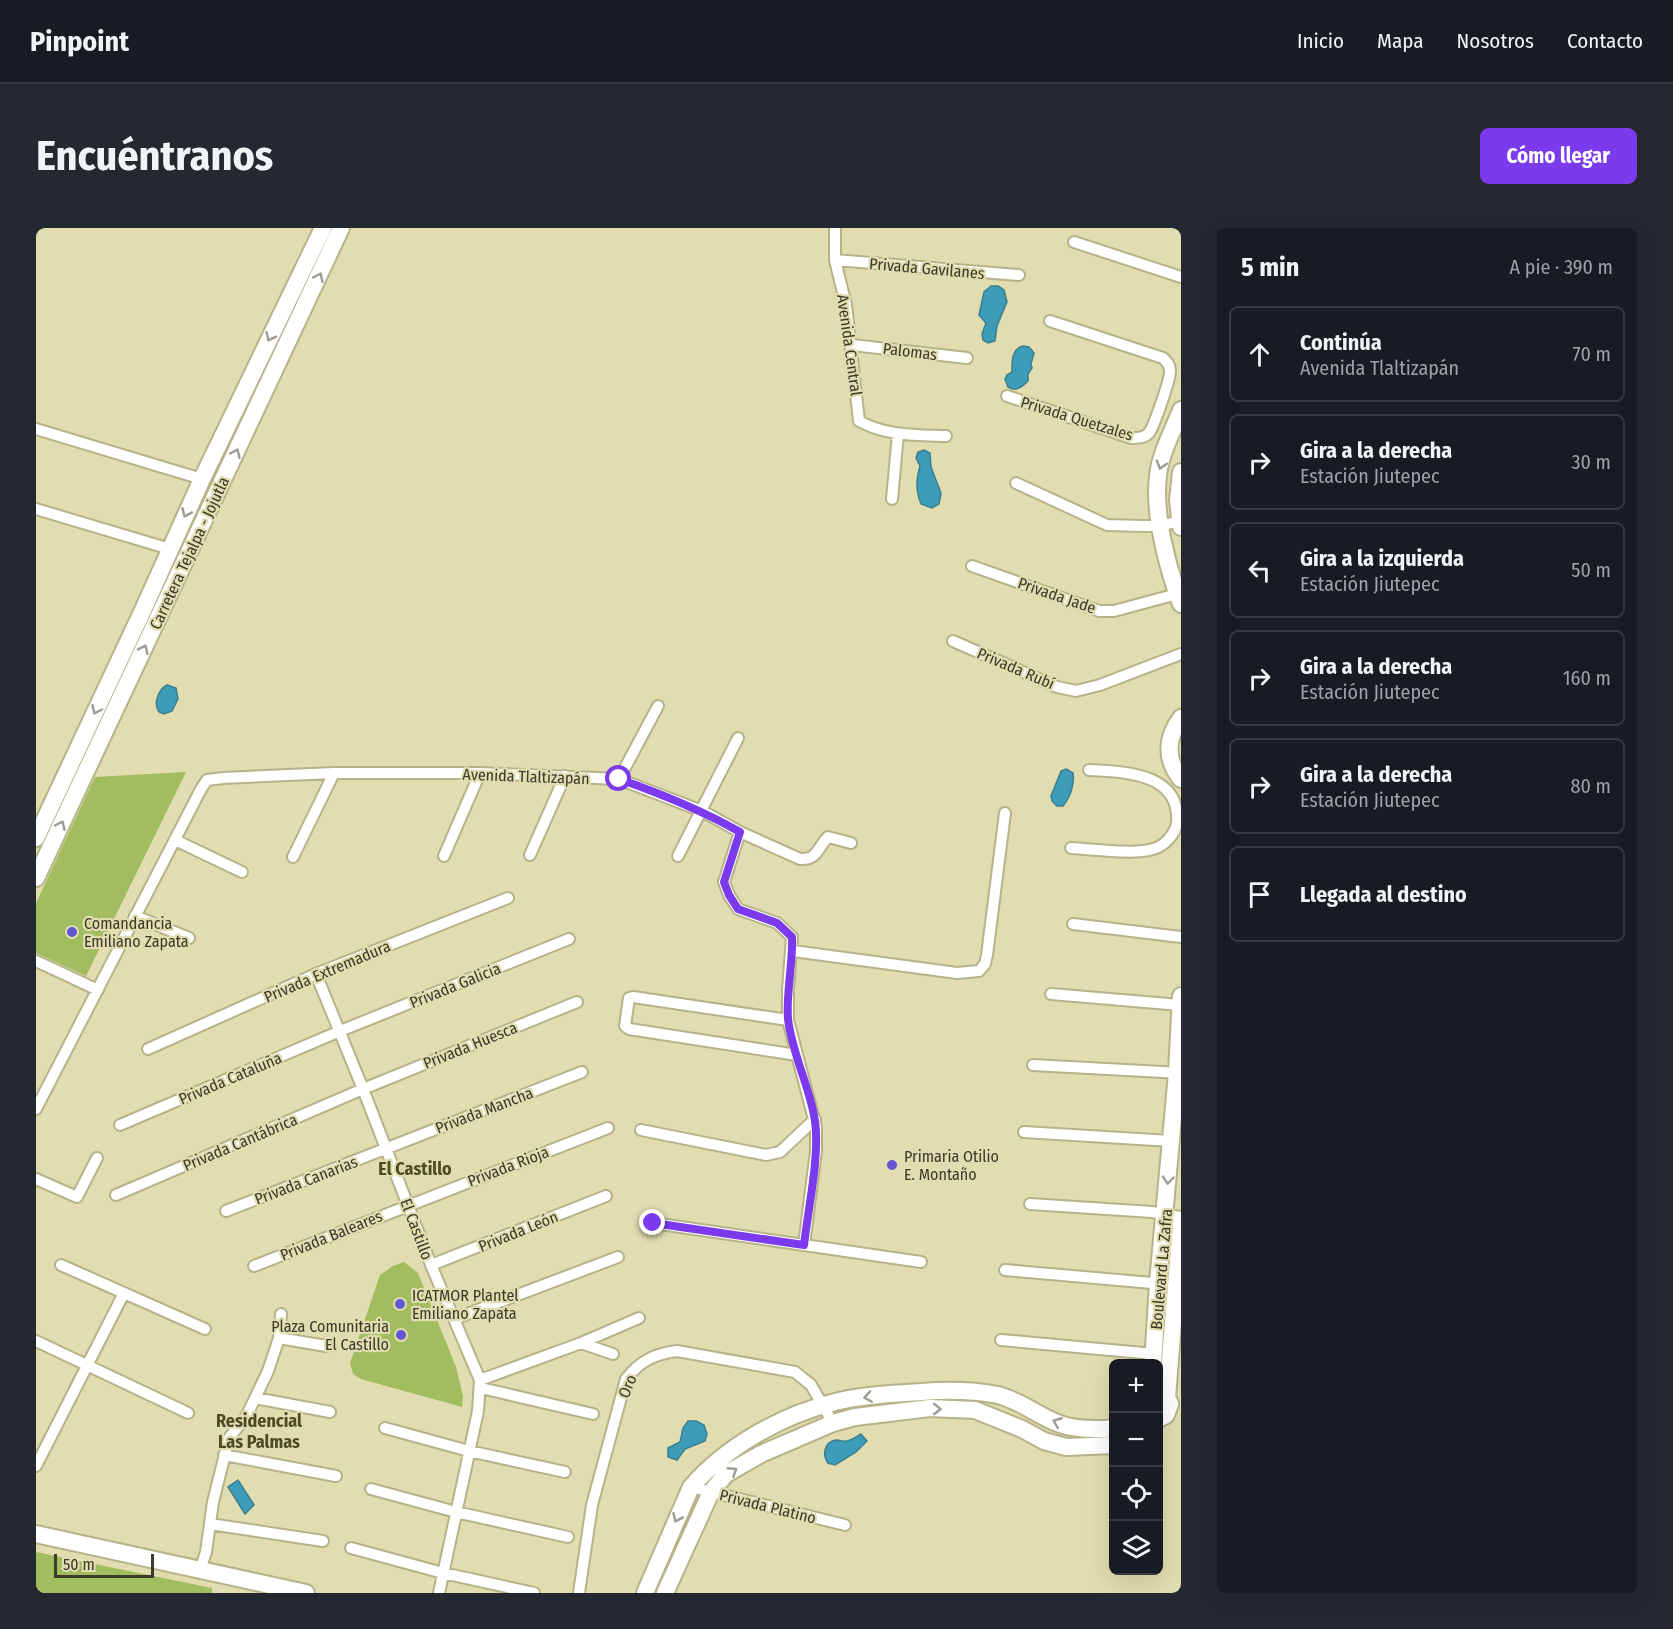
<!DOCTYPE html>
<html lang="es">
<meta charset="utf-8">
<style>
:root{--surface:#171b24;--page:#242831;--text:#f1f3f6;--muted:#9ea1a6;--line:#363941;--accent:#7c3aed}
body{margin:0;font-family:"Fira Sans Condensed",sans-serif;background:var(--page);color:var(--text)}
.controls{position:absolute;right:18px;bottom:18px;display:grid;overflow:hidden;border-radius:9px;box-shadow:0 6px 24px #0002}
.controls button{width:54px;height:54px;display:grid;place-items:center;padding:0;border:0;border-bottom:2px solid var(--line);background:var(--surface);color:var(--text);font:30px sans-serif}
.scale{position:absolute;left:18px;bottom:15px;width:100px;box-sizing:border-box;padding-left:6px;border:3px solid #3c3a28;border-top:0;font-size:16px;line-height:21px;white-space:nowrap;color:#3c3a28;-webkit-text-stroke:4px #e1ddb1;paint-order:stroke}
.stop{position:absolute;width:18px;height:18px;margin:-14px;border:4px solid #7c3aed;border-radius:50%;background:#fff}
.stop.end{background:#7c3aed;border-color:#fff;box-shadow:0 2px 6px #0008}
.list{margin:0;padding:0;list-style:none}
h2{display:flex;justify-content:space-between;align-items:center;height:78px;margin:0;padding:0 24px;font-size:26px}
h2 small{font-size:20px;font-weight:400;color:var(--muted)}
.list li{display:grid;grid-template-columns:39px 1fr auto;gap:18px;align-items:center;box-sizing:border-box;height:96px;margin:0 12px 12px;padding:0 12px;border:2px solid var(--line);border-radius:9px}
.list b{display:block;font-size:22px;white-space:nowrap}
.list p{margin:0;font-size:20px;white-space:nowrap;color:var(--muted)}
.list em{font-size:20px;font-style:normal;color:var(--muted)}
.icon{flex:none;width:33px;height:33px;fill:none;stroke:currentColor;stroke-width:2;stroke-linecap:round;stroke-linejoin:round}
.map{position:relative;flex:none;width:1145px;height:1365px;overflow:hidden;border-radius:9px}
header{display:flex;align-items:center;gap:36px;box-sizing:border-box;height:84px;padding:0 30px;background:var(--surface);border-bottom:2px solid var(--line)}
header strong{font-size:28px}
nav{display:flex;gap:33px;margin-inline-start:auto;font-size:21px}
.intro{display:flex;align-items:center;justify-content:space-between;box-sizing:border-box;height:144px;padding:0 36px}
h1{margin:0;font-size:42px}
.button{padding:15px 27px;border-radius:9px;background:var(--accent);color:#fff;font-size:21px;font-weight:700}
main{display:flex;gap:36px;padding:0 36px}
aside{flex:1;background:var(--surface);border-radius:9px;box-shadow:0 6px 24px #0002}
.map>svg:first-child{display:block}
.water{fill:#3c9cba;stroke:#3c7f8e;stroke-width:1.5}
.building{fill:#a2bc60}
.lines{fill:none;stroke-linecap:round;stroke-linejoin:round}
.street-casing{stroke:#b7b389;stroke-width:14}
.secondary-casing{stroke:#b7b389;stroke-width:20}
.street{stroke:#fff;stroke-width:10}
.secondary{stroke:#fff;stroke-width:16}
.oneway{stroke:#9e9c94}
.route{stroke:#7c3aed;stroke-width:8}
.poi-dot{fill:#6257d0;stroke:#e1ddb1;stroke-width:2}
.labels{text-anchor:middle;stroke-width:4.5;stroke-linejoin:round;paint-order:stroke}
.street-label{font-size:16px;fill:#3c3a28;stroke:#e1ddb1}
.poi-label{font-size:16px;fill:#3c3a28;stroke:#e1ddb1;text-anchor:start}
.neighbourhood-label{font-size:18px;font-weight:bold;fill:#504b24;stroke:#e1ddb1}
</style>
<header>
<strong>Pinpoint</strong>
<nav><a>Inicio</a><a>Mapa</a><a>Nosotros</a><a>Contacto</a></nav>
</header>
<div class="intro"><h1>Encuéntranos</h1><a class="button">Cómo llegar</a></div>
<main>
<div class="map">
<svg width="1145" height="1365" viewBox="0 0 1145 1365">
<rect width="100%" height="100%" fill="#e1ddb1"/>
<path class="water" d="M 955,58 L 962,58 L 968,62 L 971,74 L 961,98 L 959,113 L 952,115 L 947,112 L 946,106 L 950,95 L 943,87 L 948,64 Z
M 987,118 L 993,119 L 998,125 L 995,136 L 996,140 L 992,146 L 992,153 C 986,159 980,164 972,159 L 969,151 L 971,147 L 976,144 C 976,134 975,121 987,118 Z
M 888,222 L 894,225 L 895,239 L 905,265 L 903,276 L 896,280 L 885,276 C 880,264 880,250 884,238 L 880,230 L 882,224 Z
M 131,457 L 140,460 L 142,471 L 136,483 L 128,486 L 123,484 C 117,476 122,462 131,457 Z
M 1030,541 L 1037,545 C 1039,556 1034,570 1027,578 L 1021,578 L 1016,573 L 1015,568 L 1025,543 Z
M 652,1193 L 660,1193 L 668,1197 L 671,1206 L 669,1213 L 649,1221 L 641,1232 L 632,1229 L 632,1220 L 644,1214 L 647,1200 Z
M 825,1206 L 831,1213 L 820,1224 L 799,1237 L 792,1235 C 786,1227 788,1213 801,1212 C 804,1212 808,1214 811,1213 C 816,1212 821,1208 825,1206 Z
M 202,1252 L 218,1277 L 209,1286 L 192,1259 Z"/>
<path class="building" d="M 150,544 L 50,748 L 0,725 L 0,675 L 59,549 Z
M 368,1034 L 382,1045 L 420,1139 L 427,1168 L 426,1179 L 325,1151 L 317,1146 L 314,1135 L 344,1047 L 357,1038 Z
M 0,1324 L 176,1360 L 176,1365 L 0,1365 Z"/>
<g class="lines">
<g class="street-casing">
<path id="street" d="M 799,0 L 799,32 L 810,77 L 823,193 C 850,208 880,207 910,208
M 1038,14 L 1145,49
M 799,32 L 983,47
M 816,117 L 931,130
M 971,168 L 1095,210 C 1102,210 1108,210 1113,205 C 1118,198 1135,150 1134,142 C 1134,137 1131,134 1127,130 L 1014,93
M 0,201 L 166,251
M 980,255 L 1071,297 L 1107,298 L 1124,298 L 1143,293
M 856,271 L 862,206
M 0,281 L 134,321
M 936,338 L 1063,383 L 1078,383 L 1141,366
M 917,413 L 1021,459 L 1040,463 L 1064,457 L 1145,426
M 583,551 L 622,478
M 704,604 L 688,654 L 693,667 L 702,681 L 741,695 L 756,709 L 752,762 L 752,792 L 780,899 L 780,923 L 768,1017
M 139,612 L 206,644
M 1035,620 C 1057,621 1098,627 1117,621 C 1129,618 1139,606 1141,595 C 1145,544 1087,544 1053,542
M 494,627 L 529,548
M 408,628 L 444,545
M 642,628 L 702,510
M 257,629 L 298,545
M 99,688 L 153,710
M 1037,696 L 1145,709
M 757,723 L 921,745 L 943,743 L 949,736 L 951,727 L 969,585
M 0,733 L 62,762
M 280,746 L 327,861 L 395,1037 L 444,1152 L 442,1183 L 403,1365
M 1015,766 L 1144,777
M 752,792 L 597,769 L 593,770 L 589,798 L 593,801 L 761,827
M 112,821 L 280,746 L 472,670
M 997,837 L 1145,845
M 0,881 L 165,561 L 171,552 L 187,550 L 298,545 L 444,545 L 583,551 L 666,583 L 704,604 L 764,631 C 782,632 781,620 792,609 L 815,615
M 84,897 L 304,803 L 533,711
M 605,902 L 730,927 L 744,924 L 779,891
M 988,904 L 1135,913
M 0,951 L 41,969 L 61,930
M 80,967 L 327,861 L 541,774
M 994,976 L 1116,984 L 1145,989
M 190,983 L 546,844
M 617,995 L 885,1034
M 25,1037 L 169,1101
M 395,1037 L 570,968
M 218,1038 L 572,900
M 969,1042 L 1127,1056
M 418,1091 L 582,1029
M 243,1110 L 290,1118
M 965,1112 L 1118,1126
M 0,1113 L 152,1185
M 545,1115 L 577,1126
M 444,1152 L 545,1115 L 603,1090
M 445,1160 L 557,1186
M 219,1170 L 294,1184
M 349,1200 L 433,1223 L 529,1244
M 188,1227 L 300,1248
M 0,1238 L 88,1065
M 655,1259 L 809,1297
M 335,1261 L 420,1284 L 532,1309
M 174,1296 L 287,1313
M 315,1320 L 407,1345 L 498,1365
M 164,1342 L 170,1324 L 177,1274 L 193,1210 L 211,1187 L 232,1143 L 243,1110 L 245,1086
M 543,1365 L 556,1277 L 590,1151 C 604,1133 618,1126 641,1123 L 759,1144 L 775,1157 L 797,1195"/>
</g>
<g class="secondary-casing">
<path id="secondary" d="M 1145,182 C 1137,203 1124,226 1122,248 C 1117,286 1132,341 1145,376
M 1145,244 L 1142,272 L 1145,299
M 1145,490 C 1130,510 1129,531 1145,551
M 0,610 L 107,382 L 166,251 L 287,0
M 0,650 L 305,0
M 1117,1136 L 1122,1055 L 1141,845 L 1145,768
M 1122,1165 L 1131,1169 L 1134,1176 L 1130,1187 L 1122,1191
M 1131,1169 L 1145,995
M 0,1306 L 270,1365
M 609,1365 L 655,1259 C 691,1218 746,1187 799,1174 C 827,1167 856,1166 885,1164 C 911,1162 936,1162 962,1167 C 985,1173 1002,1188 1024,1196 C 1035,1200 1048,1201 1060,1201 C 1066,1201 1072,1202 1078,1199
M 629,1365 L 675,1264 L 690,1246 L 725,1226 L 797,1195 L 819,1189 L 894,1180 L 939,1182 L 986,1201 L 1008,1213 L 1030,1219 L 1078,1217"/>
</g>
<use href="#street" class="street"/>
<use href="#secondary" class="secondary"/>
</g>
<defs><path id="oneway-chevron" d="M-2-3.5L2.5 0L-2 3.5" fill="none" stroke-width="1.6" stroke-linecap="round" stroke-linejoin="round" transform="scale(1.5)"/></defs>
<g class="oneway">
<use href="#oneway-chevron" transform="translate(283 49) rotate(-65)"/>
<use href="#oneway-chevron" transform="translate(234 109) rotate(116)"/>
<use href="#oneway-chevron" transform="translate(200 225) rotate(-65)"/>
<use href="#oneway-chevron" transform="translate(1125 237) rotate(107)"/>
<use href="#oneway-chevron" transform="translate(150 285) rotate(114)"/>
<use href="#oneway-chevron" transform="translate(108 421) rotate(-64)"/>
<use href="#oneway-chevron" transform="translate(60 482) rotate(115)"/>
<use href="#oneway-chevron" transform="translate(25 597) rotate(-65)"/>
<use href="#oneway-chevron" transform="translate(1132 952) rotate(95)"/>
<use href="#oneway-chevron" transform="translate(832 1169) rotate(171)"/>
<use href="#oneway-chevron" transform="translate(901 1181) rotate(1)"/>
<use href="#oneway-chevron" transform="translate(1021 1194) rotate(-158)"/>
<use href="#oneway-chevron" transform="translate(697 1243) rotate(-33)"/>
<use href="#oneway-chevron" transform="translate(641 1290) rotate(114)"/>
</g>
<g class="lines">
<path class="route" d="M 583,551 C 626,566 665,582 704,604 L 688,654 L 693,667 L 702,681 L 741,695 L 756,709 C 757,737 750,764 752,791 C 756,826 774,859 779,893 C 784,928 772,981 768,1017 L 617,995"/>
</g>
<g class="poi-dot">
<circle cx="36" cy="704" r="6"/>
<circle cx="856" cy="937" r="6"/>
<circle cx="364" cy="1076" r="6"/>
<circle cx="365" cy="1107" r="6"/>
</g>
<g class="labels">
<g class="street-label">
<text transform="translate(891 40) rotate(5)" y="6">Privada Gavilanes</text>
<text transform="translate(814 117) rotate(82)" y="6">Avenida Central</text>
<text transform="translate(874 123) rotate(7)" y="6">Palomas</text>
<text transform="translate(1041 190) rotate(17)" y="6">Privada Quetzales</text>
<text transform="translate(153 325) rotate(-65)" y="6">Carretera Tejalpa - Jojutla</text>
<text transform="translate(1021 367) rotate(19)" y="6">Privada Jade</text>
<text transform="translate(980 440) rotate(23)" y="6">Privada Rubí</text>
<text transform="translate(490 548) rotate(2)" y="6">Avenida Tlaltizapán</text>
<text transform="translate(291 743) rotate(-23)" y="6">Privada Extremadura</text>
<text transform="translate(419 757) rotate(-22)" y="6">Privada Galicia</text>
<text transform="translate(434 817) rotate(-22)" y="6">Privada Huesca</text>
<text transform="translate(194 850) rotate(-23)" y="6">Privada Cataluña</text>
<text transform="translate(448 882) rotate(-21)" y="6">Privada Mancha</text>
<text transform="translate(204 914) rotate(-23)" y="6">Privada Cantábrica</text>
<text transform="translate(472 938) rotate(-21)" y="6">Privada Rioja</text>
<text transform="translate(270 952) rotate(-21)" y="6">Privada Canarias</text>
<text transform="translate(381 1001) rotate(69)" y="6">El Castillo</text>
<text transform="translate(482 1003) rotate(-22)" y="6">Privada León</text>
<text transform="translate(295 1007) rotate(-22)" y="6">Privada Baleares</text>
<text transform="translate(1125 1041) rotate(-85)" y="6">Boulevard La Zafra</text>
<text transform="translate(591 1158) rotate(-67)" y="6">Oro</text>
<text transform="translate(732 1278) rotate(14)" y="6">Privada Platino</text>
</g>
<g class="poi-label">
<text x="48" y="701">Comandancia<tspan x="48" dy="18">Emiliano Zapata</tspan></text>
<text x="868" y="934">Primaria Otilio<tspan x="868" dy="18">E. Montaño</tspan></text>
<text x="376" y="1073">ICATMOR Plantel<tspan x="376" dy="18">Emiliano Zapata</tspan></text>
<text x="353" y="1104" text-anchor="end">Plaza Comunitaria<tspan x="353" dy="18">El Castillo</tspan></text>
</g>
<g class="neighbourhood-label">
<text x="379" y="947">El Castillo</text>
<text x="223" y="1199">Residencial<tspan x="223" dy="21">Las Palmas</tspan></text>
</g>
</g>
</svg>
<div class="controls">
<button>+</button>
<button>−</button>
<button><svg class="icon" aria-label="locate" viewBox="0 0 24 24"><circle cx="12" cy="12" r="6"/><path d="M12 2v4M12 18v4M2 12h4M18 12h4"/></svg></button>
<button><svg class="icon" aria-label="layers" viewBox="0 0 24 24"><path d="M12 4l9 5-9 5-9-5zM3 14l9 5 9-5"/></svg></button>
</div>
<div class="scale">50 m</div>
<div class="stop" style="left:583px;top:551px"></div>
<div class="stop end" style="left:617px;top:995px"></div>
</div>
<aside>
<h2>5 min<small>A pie · 390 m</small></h2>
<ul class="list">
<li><svg class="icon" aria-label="ahead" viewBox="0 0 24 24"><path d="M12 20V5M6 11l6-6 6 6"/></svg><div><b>Continúa</b><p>Avenida Tlaltizapán</p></div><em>70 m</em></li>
<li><svg class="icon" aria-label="right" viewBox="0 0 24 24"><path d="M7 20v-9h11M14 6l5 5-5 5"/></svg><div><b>Gira a la derecha</b><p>Estación Jiutepec</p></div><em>30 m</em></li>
<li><svg class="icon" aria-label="left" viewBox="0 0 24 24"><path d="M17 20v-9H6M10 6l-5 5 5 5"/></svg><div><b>Gira a la izquierda</b><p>Estación Jiutepec</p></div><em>50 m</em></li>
<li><svg class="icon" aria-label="right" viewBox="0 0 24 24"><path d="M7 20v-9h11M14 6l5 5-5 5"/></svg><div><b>Gira a la derecha</b><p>Estación Jiutepec</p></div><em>160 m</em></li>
<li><svg class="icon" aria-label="right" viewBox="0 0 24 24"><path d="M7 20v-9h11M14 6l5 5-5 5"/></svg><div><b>Gira a la derecha</b><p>Estación Jiutepec</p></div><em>80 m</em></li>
<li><svg class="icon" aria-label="arrive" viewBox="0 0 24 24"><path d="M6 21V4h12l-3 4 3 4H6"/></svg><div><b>Llegada al destino</b></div></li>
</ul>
</aside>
</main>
